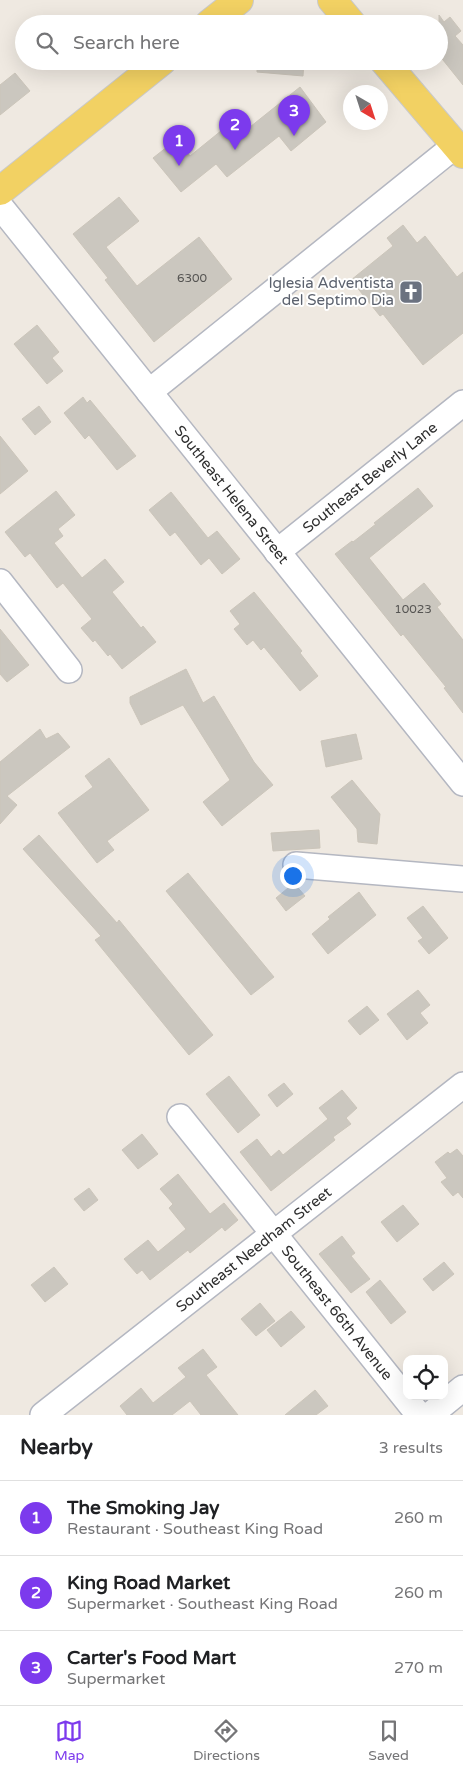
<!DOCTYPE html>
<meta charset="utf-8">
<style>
:root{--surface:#fff;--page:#f2f2f2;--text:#202124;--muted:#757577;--line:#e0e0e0;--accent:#7c3aed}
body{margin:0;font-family:"Varela Round",sans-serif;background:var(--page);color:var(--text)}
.controls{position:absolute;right:15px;bottom:15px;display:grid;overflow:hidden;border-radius:10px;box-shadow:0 5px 20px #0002}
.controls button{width:45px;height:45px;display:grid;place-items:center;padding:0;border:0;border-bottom:1px solid var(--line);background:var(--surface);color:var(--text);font:25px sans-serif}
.compass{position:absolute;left:343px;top:85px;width:45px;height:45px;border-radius:50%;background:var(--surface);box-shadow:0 5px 20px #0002;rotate:141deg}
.you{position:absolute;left:292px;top:875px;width:18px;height:18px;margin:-12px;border:4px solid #fff;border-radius:50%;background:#1a73e8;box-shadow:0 0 0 8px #1a73e833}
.badge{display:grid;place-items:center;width:32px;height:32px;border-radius:50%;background:var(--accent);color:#fff;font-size:16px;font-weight:700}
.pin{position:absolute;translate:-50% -41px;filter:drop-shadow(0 1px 2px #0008)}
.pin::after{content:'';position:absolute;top:26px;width:18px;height:15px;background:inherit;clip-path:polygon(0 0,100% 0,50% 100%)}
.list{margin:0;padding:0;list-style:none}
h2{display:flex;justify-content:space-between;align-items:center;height:65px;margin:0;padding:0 20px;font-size:21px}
h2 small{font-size:16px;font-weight:400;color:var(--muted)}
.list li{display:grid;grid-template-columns:32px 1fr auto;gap:15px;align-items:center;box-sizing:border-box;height:75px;padding:0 20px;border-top:1px solid var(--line)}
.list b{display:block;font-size:19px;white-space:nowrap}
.list p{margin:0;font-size:16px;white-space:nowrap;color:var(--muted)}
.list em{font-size:16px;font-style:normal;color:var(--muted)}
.icon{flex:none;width:28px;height:28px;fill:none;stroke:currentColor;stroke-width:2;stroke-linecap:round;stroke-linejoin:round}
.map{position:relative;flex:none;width:463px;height:1415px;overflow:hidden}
.search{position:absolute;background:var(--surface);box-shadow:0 5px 20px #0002;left:15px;right:15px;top:15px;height:55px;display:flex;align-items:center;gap:12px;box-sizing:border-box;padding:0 18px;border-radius:28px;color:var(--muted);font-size:19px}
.sheet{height:290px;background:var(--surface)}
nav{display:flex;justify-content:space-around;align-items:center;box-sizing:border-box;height:70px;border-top:1px solid var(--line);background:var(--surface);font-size:14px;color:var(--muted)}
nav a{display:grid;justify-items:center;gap:2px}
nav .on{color:var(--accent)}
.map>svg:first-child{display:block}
.building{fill:#cbc7bf;stroke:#cbc5ba}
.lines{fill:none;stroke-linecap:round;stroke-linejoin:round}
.minor-casing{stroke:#b4b7c1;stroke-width:28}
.major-casing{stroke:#c9c9c9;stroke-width:30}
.minor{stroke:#fff;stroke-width:25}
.major{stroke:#f2d163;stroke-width:28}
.labels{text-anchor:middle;stroke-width:4;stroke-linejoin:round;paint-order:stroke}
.number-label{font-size:12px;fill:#555452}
.worship-label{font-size:15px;fill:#5b616d;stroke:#fff;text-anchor:end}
.street-label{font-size:15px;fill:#2e2e2e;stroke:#fff}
</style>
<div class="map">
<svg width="463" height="1415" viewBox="0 0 463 1415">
<rect width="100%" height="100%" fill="#efe9e1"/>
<path class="building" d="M 439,15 L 444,22 L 450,17 L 461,31 L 455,36 L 463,45 L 463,85 L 439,55 Z
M 257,61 L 304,61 L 303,76 L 257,72 Z
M 15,73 L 30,91 L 0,115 L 0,85 Z
M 300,87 L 326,122 L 291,151 L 279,136 L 227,177 L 216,164 L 181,192 L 153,158 L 177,139 L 190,156 L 232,122 L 237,128 L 245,121 L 250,127 Z
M 119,197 L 139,221 L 106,247 L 137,286 L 199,237 L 232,279 L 154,342 L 105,280 L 108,278 L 73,234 Z
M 403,225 L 417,243 L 425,236 L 457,277 L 463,272 L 463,333 L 423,365 L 383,314 L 380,316 L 351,280 L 393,246 L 387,238 Z
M 37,325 L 59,352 L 52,358 L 63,371 L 47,384 L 14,344 Z
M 83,397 L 87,403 L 90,400 L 136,456 L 117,470 L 89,435 L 85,439 L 64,413 Z
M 39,406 L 51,422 L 35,435 L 22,419 Z
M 0,436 L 28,471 L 0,494 Z
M 418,488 L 433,506 L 369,558 L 403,600 L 424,583 L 441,604 L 437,607 L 463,640 L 463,713 L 444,688 L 446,687 L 403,634 L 401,636 L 335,554 L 352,541 L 353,542 L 376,524 L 374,523 Z
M 56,491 L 75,515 L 58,529 L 63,536 L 54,543 L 82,578 L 105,559 L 124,582 L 112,592 L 141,628 L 143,626 L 156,642 L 122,669 L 110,654 L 108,656 L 95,640 L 93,642 L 81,628 L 92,619 L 63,583 L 57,588 L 30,553 L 25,557 L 5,532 Z
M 171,492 L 208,538 L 217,531 L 240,559 L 222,574 L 209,558 L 201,565 L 175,532 L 170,536 L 149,510 Z
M 254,592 L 302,651 L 300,653 L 318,676 L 300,691 L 264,647 L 261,650 L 253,640 L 247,645 L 234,629 L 240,624 L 230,611 Z
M 0,629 L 29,665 L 7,682 L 0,674 Z
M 186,669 L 203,703 L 214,696 L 254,762 L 273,785 L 222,826 L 203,802 L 230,780 L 183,705 L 141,725 L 130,703 L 130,697 Z
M 40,729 L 46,739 L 58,733 L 70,747 L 7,796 L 17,805 L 0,824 L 0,762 Z
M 356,734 L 362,759 L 326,767 L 321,741 Z
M 109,758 L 149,810 L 107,841 L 114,850 L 97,863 L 58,813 L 93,787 L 85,776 Z
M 352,780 L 380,814 L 377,844 L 358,842 L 357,829 L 331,797 Z
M 319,830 L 320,848 L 273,851 L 271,833 Z
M 39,835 L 117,923 L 119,920 L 213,1035 L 189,1055 L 95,940 L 101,936 L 23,849 Z
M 188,873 L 274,977 L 251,995 L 166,891 Z
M 294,883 L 305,896 L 286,911 L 276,898 Z
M 359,892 L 376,915 L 328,954 L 312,934 L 330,919 L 328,917 Z
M 423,906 L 448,938 L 429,954 L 418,941 L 423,938 L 407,918 Z
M 418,990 L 430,1005 L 420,1013 L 428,1023 L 407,1040 L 387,1014 Z
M 367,1006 L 379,1020 L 360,1035 L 348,1021 Z
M 229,1076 L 260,1115 L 238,1133 L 206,1094 Z
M 284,1083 L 293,1094 L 277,1107 L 268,1095 Z
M 342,1090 L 357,1108 L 346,1118 L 351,1124 L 333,1137 L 335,1140 L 271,1191 L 240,1152 L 257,1139 L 271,1157 L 279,1150 L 283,1155 L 328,1119 L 319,1108 Z
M 142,1134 L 158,1154 L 138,1169 L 122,1150 Z
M 457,1149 L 463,1156 L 463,1198 L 458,1192 L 453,1196 L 441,1182 L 447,1178 L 435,1162 L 448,1152 L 450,1154 Z
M 178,1174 L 210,1214 L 224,1203 L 238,1220 L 225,1231 L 222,1227 L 190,1253 L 188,1250 L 150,1280 L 142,1270 L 137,1274 L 124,1259 L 148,1240 L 158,1252 L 186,1229 L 169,1208 L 173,1204 L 160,1189 Z
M 89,1188 L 98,1200 L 84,1211 L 74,1199 Z
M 403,1205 L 419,1224 L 397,1242 L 381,1222 Z
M 342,1236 L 355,1253 L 351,1256 L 370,1279 L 351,1293 L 319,1254 Z
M 444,1262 L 454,1274 L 433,1291 L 423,1279 Z
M 54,1267 L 68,1284 L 45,1302 L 31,1285 Z
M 380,1280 L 406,1312 L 391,1324 L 366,1292 Z
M 260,1303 L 275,1321 L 256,1336 L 241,1319 Z
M 291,1311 L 305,1327 L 281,1347 L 267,1330 Z
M 203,1349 L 217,1367 L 206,1375 L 238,1415 L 201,1415 L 190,1401 L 172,1415 L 127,1415 L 120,1406 L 141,1388 L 153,1403 L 186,1377 L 178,1368 Z
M 315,1390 L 328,1406 L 316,1415 L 285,1415 Z"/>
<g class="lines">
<g class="minor-casing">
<g id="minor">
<path id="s1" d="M 0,206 L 463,783"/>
<path d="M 149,392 L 456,145"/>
<path id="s2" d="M 277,552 L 463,403"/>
<path d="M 0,582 L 69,670"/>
<path d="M 296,865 L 463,879"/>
<path id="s3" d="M 180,1117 L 419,1415"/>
<path id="s4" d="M 43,1415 L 463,1085"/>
<path d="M 430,1415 L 463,1388"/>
</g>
</g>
<g class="major-casing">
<path id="major" d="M 332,0 L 352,24
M 209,24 L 239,0
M 384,61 L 463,154
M 0,191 L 162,61"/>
</g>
<use href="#minor" class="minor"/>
<use href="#major" class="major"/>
</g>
<defs>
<g id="church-square" transform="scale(1.25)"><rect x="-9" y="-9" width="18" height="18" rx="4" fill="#6b7280" stroke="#fff"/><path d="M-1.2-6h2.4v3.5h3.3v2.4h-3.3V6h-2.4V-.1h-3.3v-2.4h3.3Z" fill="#fff"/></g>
</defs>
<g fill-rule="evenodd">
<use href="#church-square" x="411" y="292"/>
</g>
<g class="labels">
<g class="number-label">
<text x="192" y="282">6300</text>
<text x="413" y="613">10023</text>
</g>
<g class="worship-label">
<text x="394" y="288">Iglesia Adventista<tspan x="394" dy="17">del Septimo Dia</tspan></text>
</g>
<g class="street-label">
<text dy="5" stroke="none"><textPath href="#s2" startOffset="119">Southeast Beverly Lane</textPath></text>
<text dy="5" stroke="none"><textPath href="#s1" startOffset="370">Southeast Helena Street</textPath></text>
<text dy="5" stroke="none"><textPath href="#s4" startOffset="268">Southeast Needham Street</textPath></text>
<text dy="5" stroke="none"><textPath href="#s3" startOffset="251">Southeast 66th Avenue</textPath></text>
</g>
</g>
</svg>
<div class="controls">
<button><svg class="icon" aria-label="locate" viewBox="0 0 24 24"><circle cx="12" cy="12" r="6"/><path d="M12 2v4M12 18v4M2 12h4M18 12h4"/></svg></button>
</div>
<svg class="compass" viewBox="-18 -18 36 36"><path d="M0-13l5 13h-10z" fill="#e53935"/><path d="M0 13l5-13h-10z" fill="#757577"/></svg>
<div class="you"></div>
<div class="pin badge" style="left:179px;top:166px">1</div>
<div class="pin badge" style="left:235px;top:150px">2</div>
<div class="pin badge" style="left:294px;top:136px">3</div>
<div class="search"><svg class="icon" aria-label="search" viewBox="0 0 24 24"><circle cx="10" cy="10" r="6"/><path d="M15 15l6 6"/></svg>Search here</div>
</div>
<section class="sheet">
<h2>Nearby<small>3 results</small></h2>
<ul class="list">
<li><span class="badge">1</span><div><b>The Smoking Jay</b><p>Restaurant · Southeast King Road</p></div><em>260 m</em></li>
<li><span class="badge">2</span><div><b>King Road Market</b><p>Supermarket · Southeast King Road</p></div><em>260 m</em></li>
<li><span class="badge">3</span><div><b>Carter's Food Mart</b><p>Supermarket</p></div><em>270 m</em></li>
</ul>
</section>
<nav>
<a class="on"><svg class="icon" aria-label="map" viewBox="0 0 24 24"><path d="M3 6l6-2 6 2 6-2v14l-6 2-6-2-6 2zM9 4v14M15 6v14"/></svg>Map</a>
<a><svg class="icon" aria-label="directions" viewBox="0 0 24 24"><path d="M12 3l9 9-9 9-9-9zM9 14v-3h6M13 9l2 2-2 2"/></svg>Directions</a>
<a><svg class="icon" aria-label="saved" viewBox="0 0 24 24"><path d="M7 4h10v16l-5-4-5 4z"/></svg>Saved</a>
</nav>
